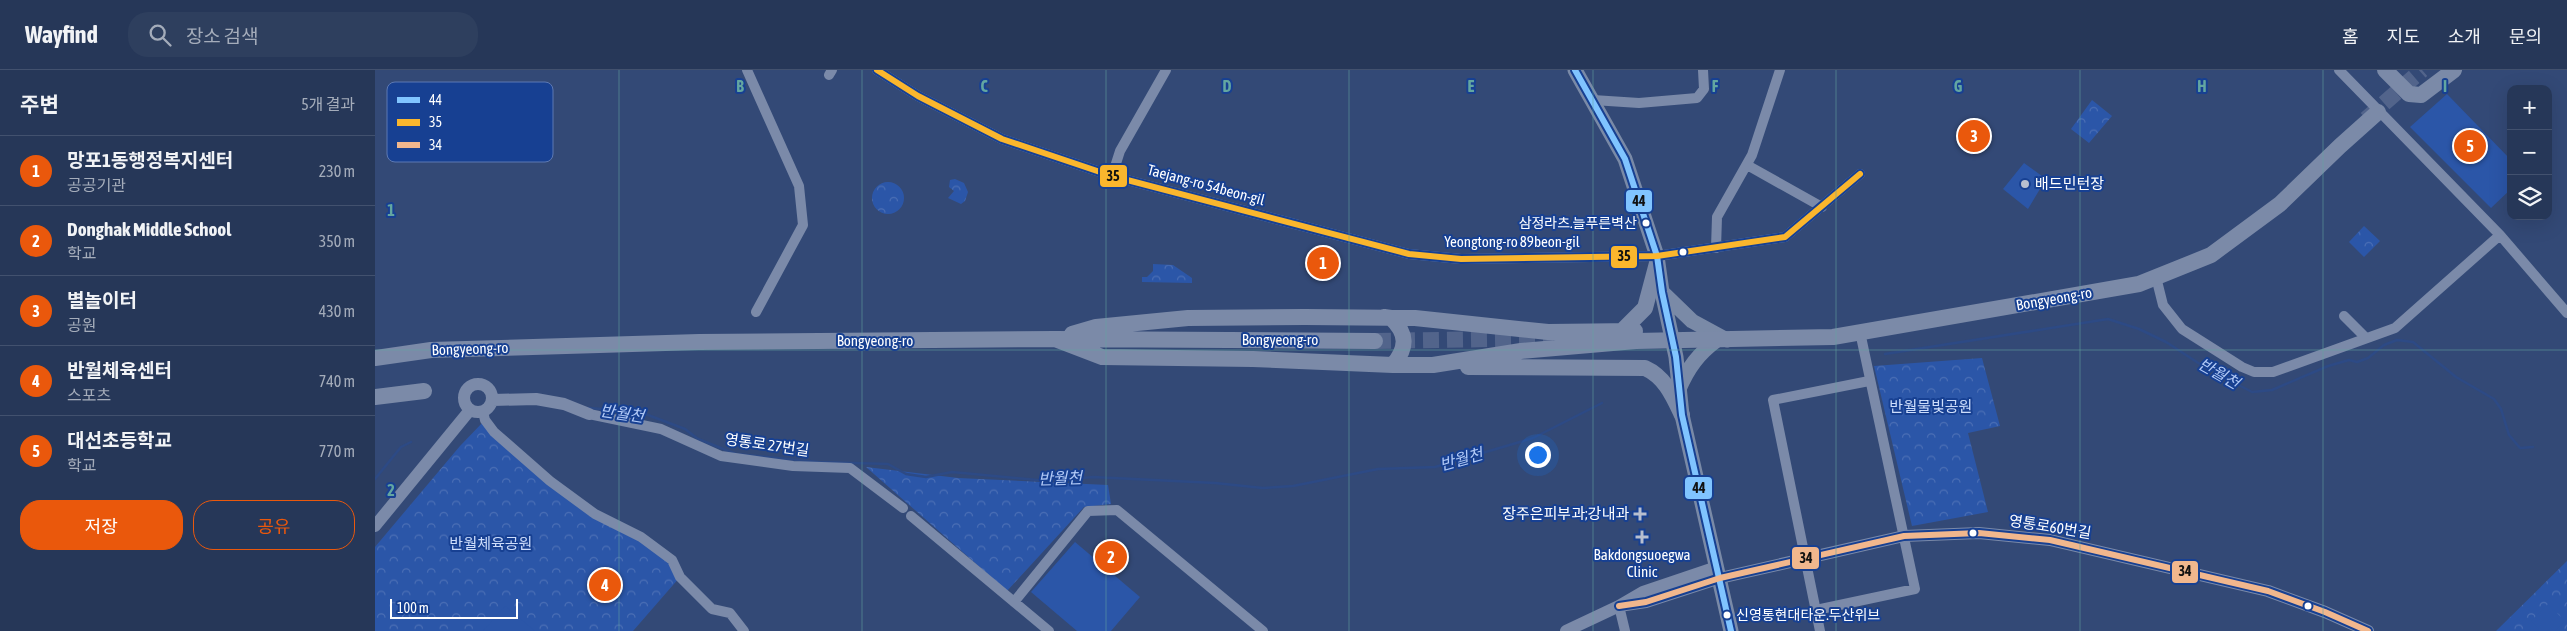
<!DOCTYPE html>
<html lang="ko">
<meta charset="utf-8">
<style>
:root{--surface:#263758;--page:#2e3f5e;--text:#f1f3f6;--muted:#a4acba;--line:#42516e;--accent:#ea580c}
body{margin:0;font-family:"Asap Condensed","Noto Sans KR",sans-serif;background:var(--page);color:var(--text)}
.controls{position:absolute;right:15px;top:15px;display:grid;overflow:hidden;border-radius:10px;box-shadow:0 5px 20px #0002}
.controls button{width:45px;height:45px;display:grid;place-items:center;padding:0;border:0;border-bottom:1px solid var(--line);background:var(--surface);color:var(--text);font:25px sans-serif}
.scale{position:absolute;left:15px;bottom:12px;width:128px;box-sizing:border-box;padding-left:5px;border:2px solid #fff;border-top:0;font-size:14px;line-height:18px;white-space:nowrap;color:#fff;-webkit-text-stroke:4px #174092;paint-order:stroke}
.you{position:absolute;left:1162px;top:384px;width:18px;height:18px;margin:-12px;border:4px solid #fff;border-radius:50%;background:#1a73e8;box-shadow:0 0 0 8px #1a73e833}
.badge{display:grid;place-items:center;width:32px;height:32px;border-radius:50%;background:var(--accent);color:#fff;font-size:16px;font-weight:700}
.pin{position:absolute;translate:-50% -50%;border:2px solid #fff;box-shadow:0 1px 5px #0006}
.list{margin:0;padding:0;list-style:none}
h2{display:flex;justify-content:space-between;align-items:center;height:65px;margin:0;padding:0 20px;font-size:21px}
h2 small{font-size:16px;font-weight:400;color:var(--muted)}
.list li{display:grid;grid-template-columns:32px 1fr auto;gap:15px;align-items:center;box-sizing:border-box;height:70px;padding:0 20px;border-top:1px solid var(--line)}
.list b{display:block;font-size:19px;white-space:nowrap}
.list p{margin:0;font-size:16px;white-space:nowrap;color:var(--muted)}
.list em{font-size:16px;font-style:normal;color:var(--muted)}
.actions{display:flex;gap:10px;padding:15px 20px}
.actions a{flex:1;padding:11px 0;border:1px solid var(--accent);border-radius:20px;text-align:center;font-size:18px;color:var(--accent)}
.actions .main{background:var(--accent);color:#fff}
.icon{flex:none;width:28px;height:28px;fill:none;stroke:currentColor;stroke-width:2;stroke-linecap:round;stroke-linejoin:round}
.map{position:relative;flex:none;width:2192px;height:561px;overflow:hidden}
header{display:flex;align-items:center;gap:30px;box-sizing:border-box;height:70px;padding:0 25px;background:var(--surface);border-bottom:1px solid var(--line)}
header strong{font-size:24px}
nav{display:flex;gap:28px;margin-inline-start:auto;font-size:18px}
.search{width:350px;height:45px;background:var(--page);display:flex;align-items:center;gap:12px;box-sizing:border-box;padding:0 18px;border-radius:20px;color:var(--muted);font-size:19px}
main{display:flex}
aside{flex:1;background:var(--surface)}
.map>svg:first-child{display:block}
.park{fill:url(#park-crowns)}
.pitch{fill:#2b56a8}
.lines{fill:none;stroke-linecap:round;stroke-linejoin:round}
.stream{stroke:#2d4a85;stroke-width:2.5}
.trunk-tunnel{stroke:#52648b;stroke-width:16;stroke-dasharray:16 8;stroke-linecap:butt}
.minor{stroke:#7b8aa9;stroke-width:10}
.tertiary{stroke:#7b8aa9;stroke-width:12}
.primary{stroke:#7a8aa7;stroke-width:15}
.trunk{stroke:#7b8aa8;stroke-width:16}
.bus-1-casing{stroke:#174092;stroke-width:10}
.bus-2-casing{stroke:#174092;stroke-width:10}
.bus-3-casing{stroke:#174092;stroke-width:10}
.bus-1{stroke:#80c4ff;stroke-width:6}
.bus-2{stroke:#fab62d;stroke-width:6}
.bus-3{stroke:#f1b78d;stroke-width:6}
.grid{fill:none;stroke:#63a6a1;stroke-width:1;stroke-opacity:0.55}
.poi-dot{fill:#b8bfcf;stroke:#174092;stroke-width:2}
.bus-dot{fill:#fff;stroke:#174092;stroke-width:2}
.labels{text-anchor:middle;stroke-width:4;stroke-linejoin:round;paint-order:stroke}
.bus-label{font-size:14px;fill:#fff;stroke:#174092;text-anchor:end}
.poi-label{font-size:15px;fill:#fff;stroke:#174092;text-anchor:start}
.street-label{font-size:15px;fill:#fff;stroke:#174092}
.park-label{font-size:15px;fill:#cdddfb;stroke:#174092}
.water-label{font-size:16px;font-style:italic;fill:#b2caf7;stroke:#174092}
.key{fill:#174092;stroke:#5d79b3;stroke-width:1}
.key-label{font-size:14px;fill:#fff}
.grid-label{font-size:16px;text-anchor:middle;font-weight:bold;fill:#63a6a1;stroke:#174092;stroke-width:4;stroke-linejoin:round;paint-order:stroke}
.line-badge{stroke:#174092;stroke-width:2}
.pale-badge-label{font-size:14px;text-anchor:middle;font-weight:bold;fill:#111}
</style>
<header>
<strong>Wayfind</strong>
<div class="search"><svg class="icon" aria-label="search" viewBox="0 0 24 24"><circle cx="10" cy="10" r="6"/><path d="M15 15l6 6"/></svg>장소 검색</div>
<nav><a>홈</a><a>지도</a><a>소개</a><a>문의</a></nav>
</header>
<main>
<aside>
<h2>주변<small>5개 결과</small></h2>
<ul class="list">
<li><span class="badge">1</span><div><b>망포1동행정복지센터</b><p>공공기관</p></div><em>230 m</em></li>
<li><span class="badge">2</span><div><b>Donghak Middle School</b><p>학교</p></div><em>350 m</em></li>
<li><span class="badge">3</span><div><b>별놀이터</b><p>공원</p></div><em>430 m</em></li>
<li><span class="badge">4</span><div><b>반월체육센터</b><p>스포츠</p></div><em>740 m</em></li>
<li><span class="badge">5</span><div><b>대선초등학교</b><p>학교</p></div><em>770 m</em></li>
</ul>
<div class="actions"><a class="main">저장</a><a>공유</a></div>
</aside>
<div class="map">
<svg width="2192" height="561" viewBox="0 0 2192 561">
<defs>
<pattern id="park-crowns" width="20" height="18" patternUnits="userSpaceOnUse" patternTransform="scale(1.25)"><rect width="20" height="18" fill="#2b56a8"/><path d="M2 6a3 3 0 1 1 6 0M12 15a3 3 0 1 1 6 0" fill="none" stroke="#4b6fb5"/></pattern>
</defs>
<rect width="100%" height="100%" fill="#334976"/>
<path class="park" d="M 1717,30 L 1737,46 L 1714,73 L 1696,59 Z
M 1602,49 L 1614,59 L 1597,85 L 1584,72 Z
M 580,109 L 589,113 L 593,122 L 590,131 L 586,134 L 573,128 L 579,121 L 574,117 L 575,110 Z
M497 128a16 16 0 1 1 32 0a16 16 0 1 1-32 0Z
M 1989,156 L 2005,171 L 1989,187 L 1974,172 Z
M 778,194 L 798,195 L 817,208 L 817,213 L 767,212 L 767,207 L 772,207 L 778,201 Z
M 1607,288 L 1625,356 L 1593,363 L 1613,442 L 1537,456 L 1499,296 Z
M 110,350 L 175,411 L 297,490 L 305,507 L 258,561 L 0,561 L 0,477 L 85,376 Z
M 491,397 L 583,408 L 733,415 L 736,434 L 709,437 L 632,521 Z
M 2192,491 L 2192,561 L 2121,561 Z"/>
<path class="pitch" d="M 2072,24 L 2136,90 L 2136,119 L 2116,138 L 2035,57 Z
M 1649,93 L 1671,109 L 1653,139 L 1628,119 Z
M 700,472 L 765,527 L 736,561 L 702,561 L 656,522 Z
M 2173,534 L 2190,551 L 2180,561 L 2166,561 L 2156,551 Z
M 130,536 L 160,561 L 108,561 Z"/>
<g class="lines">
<path class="stream" d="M 1510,284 L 1733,249 L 1764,259 L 1791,272 L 1831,298 L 1877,322 L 1897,320 L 1953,296 L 1974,290 L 1982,292 L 1993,288 L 2009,275 L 2022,270 L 2038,272 L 2081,307 L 2119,329 L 2126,339 L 2134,365 L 2145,378 L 2158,377
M 214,338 L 265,342 L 310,359 L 323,369 L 361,384 L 443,392 L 513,394 L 531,404 L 551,407 L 577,402 L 673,411 L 718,407 L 840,413 L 888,418 L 918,416 L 1003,399 L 1060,397 L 1158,368 L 1227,333
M 0,409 L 26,377 L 36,372"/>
<path class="trunk-tunnel" d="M 1991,49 L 2047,0
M 1000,271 L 1178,268"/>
<path class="minor" d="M 372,0 L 424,116 L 428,155 L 381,242
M 502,0 L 543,26 L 627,69 L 737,106 L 1034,184 L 1086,189 L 1282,186 L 1410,167 L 1485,104
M 1964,0 L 2125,165 L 2192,243
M 454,5 L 457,0
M 1218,30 L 1264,33 L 1322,28 L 1329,19 L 1328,0
M 1372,95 L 1447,137
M 737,106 L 745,81 L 791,0
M 1341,178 L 1342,147 L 1377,85 L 1405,0
M 1781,207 L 1788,235 L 1807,259 L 1867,297 L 1879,302 L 1898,302 L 2020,258 L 2125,165
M 1969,246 L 1991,268
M 108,342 L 110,350 L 119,362 L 175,411 L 220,444 L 266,467 L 297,490 L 305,507 L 337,539 L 355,543 L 369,561
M 214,344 L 286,359 L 346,386 L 418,396 L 475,398 L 528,438
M 536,446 L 674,561
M 639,532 L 713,441 L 742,440 L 888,561
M 1244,536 L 1250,561
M 1441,540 L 1540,519 L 1485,262
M 1445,561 L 1398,330 L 1494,311"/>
<path class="tertiary" d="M89 328a14 14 0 1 1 28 0a14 14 0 1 1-28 0Z
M 118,330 L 161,329 L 189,334 L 214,344
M 0,456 L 95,340
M 1244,536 L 1271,532 L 1345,508 L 1529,466 L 1604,463 L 1675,470 L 1893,521 L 1950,542 L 1993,561
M 1191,561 L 1244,536 L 1268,522 L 1342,497"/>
<path class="primary" d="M 1200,0 L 1250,89 L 1282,186 L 1287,222 L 1301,287 L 1307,345 L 1356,561
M 1287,222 L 1317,251 L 1352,270
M 1304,319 C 1313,298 1323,284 1342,270"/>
<path class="trunk" d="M 2010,0 L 2034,24 L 2046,25 L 2079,0
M 1009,247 L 1016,248 C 1033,264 1032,278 1018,295
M 1246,262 L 1270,238 L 1282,193
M 697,264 L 721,257 L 813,248 L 930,247 L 1040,248 L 1173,262 L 1260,261
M 680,269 L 727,287 L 878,289 L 1018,295 L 1058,295 L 1146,281 L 1261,271 L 1458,267 L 1764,214 L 1836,185 L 1905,134 L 1965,76 L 2003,42
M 0,288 L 56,280 L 324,272 L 680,269 L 1000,271
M 1093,297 L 1270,298 C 1290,307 1298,326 1307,345
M 0,327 L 49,321"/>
<g class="bus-1-casing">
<path id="bus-1" d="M 1200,0 L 1250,89 L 1282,186 L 1287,222 L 1301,287 L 1307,345 L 1356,561"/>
</g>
<g class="bus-2-casing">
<path id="bus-2" d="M 502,0 L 543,26 L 627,69 L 737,106 L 1034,184 L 1086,189 L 1282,186 L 1410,167 L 1485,104"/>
</g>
<g class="bus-3-casing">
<path id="bus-3" d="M 1244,536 L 1271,532 L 1345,508 L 1529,466 L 1604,463 L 1675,470 L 1893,521 L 1950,542 L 1993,561"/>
</g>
<use href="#bus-1" class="bus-1"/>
<use href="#bus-2" class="bus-2"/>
<use href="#bus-3" class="bus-3"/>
</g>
<path class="grid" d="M 244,0 L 244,561M 487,0 L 487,561M 731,0 L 731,561M 974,0 L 974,561M 1218,0 L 1218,561M 1461,0 L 1461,561M 1705,0 L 1705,561M 1948,0 L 1948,561M 0,280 L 2192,280"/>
<g class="poi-dot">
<circle cx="1650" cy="114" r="5"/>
<path d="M1262.5 436.5h5v5h5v5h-5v5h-5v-5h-5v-5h5z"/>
<path d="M1264.5 459.5h5v5h5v5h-5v5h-5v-5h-5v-5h5z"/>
</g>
<g class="bus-dot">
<circle cx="1271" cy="153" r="4.5"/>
<circle cx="1308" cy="182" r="4.5"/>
<circle cx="1598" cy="463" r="4.5"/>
<circle cx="1933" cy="536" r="4.5"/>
<circle cx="1352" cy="545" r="4.5"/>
</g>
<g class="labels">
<g class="bus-label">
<text x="1262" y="158">삼정라츠.늘푸른벽산</text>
<text x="1361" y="550" text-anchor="start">신영통현대타운.두산위브</text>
</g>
<g class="poi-label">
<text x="1660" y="119">배드민턴장</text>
<text x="1254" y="449" text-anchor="end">장주은피부과;강내과</text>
<text x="1267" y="490" text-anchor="middle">Bakdongsuoegwa<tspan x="1267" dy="17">Clinic</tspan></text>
</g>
<g class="street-label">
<text transform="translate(831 115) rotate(15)" y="5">Taejang-ro 54beon-gil</text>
<text x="1137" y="177">Yeongtong-ro 89beon-gil</text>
<text transform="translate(1679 229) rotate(-10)" y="5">Bongyeong-ro</text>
<text x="905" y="275">Bongyeong-ro</text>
<text x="500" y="276">Bongyeong-ro</text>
<text transform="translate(95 279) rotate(-2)" y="5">Bongyeong-ro</text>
<text transform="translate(392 375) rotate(8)" y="5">영통로 27번길</text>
<text transform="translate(1675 457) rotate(9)" y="5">영통로60번길</text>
</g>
<g class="park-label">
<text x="1556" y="342">반월물빛공원</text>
<text x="116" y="479">반월체육공원</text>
</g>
<g class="water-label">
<text transform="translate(1844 303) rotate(30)" y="6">반월천</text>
<text transform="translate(247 343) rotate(8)" y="6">반월천</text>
<text transform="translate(1086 389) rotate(-16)" y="6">반월천</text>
<text transform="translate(685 408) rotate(-2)" y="6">반월천</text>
</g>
</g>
<rect x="12" y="12" width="166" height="80" rx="8" class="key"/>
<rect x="22" y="27" width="23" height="6" fill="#80c4ff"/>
<rect x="22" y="49" width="23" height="7" fill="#fab62d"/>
<rect x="22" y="72" width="23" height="6" fill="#f1b78d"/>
<g class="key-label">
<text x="54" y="35">44</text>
<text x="54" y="57">35</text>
<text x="54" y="80">34</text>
</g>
<g class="grid-label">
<text x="365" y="22">B</text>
<text x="609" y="22">C</text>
<text x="852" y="22">D</text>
<text x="1096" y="22">E</text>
<text x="1340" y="22">F</text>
<text x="1583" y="22">G</text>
<text x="1827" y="22">H</text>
<text x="2070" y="22">I</text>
<text x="16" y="146">1</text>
<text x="16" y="426">2</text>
</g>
<g class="line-badge">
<rect x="724" y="94" width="29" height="24" rx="5" fill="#fab62d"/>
<rect x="1250" y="119" width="28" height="24" rx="5" fill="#80c4ff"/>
<rect x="1235" y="175" width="28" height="24" rx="5" fill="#fab62d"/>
<rect x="1309" y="406" width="29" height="24" rx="5" fill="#80c4ff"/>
<rect x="1416" y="476" width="29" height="24" rx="5" fill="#f1b78d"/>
<rect x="1796" y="490" width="28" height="24" rx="5" fill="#f1b78d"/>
</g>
<g class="pale-badge-label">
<text x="738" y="111">35</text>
<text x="1264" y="136">44</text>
<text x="1249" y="191">35</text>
<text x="1324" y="423">44</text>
<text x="1431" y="493">34</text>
<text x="1810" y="506">34</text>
</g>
</svg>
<div class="controls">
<button>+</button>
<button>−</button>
<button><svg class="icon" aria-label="layers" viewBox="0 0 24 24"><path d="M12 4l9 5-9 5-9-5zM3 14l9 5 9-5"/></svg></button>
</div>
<div class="scale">100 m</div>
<div class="you"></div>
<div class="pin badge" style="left:948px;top:193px">1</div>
<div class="pin badge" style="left:736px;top:487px">2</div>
<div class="pin badge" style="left:1599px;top:66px">3</div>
<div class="pin badge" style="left:230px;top:515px">4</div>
<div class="pin badge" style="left:2095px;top:76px">5</div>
</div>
</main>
